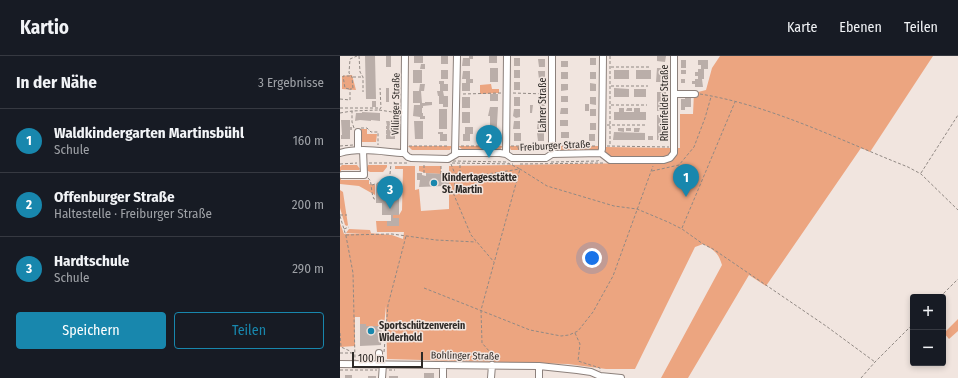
<!DOCTYPE html>
<html lang="de">
<meta charset="utf-8">
<style>
:root{--surface:#171b24;--page:#242831;--text:#f1f3f6;--muted:#9ea1a6;--line:#363941;--accent:#1887ad}
body{margin:0;font-family:"Fira Sans Condensed",sans-serif;background:var(--page);color:var(--text)}
.controls{position:absolute;right:12px;bottom:12px;display:grid;overflow:hidden;border-radius:4px;box-shadow:0 2px 6px #0003}
.controls button{width:36px;height:36px;display:grid;place-items:center;padding:0;border:0;border-bottom:1px solid var(--line);background:var(--surface);color:var(--text);font:20px sans-serif}
.scale{position:absolute;left:12px;bottom:10px;width:71px;box-sizing:border-box;padding-left:4px;border:2px solid #2e2a27;border-top:0;font-size:11px;line-height:14px;white-space:nowrap;color:#2e2a27;-webkit-text-stroke:3px #f1e5df;paint-order:stroke}
.you{position:absolute;left:252px;top:202px;width:14px;height:14px;margin:-10px;border:3px solid #fff;border-radius:50%;background:#1a73e8;box-shadow:0 0 0 6px #1a73e833}
.badge{display:grid;place-items:center;width:26px;height:26px;border-radius:50%;background:var(--accent);color:#fff;font-size:13px;font-weight:700}
.pin{position:absolute;translate:-50% -33px;filter:drop-shadow(0 1px 2px #0008)}
.pin::after{content:'';position:absolute;top:21px;width:14px;height:12px;background:inherit;clip-path:polygon(0 0,100% 0,50% 100%)}
.list{margin:0;padding:0;list-style:none}
h2{display:flex;justify-content:space-between;align-items:center;height:52px;margin:0;padding:0 16px;font-size:17px}
h2 small{font-size:13px;font-weight:400;color:var(--muted)}
.list li{display:grid;grid-template-columns:26px 1fr auto;gap:12px;align-items:center;box-sizing:border-box;height:64px;padding:0 16px;border-top:1px solid var(--line)}
.list b{display:block;font-size:15px;white-space:nowrap}
.list p{margin:0;font-size:13px;white-space:nowrap;color:var(--muted)}
.list em{font-size:13px;font-style:normal;color:var(--muted)}
.actions{display:flex;gap:8px;padding:12px 16px}
.actions a{flex:1;padding:9px 0;border:1px solid var(--accent);border-radius:4px;text-align:center;font-size:14px;color:var(--accent)}
.actions .main{background:var(--accent);color:#fff}
.map{position:relative;flex:none;width:618px;height:322px;overflow:hidden}
header{display:flex;align-items:center;gap:24px;box-sizing:border-box;height:56px;padding:0 20px;background:var(--surface);border-bottom:1px solid var(--line)}
header strong{font-size:19px}
nav{display:flex;gap:22px;margin-inline-start:auto;font-size:14px}
main{display:flex}
aside{flex:1;background:var(--surface)}
.map>svg:first-child{display:block}
.green{fill:#eca580}
.building{fill:#baaea9}
.lines{fill:none;stroke-linecap:round;stroke-linejoin:round}
.minor-casing{stroke:#8c817c;stroke-width:8}
.path{stroke:#918984;stroke-width:1;stroke-dasharray:3 2;stroke-linecap:butt}
.minor{stroke:#fff;stroke-width:6}
.poi-dot{fill:#1887ad;stroke:#f1e5df;stroke-width:1.5}
.labels{text-anchor:middle;stroke-width:3;stroke-linejoin:round;paint-order:stroke}
.street-label{font-size:10px;fill:#2e2a27;stroke:#f1e5df}
.poi-label{font-size:10px;font-weight:bold;fill:#2e2a27;stroke:#f1e5df;text-anchor:start}
</style>
<header>
<strong>Kartio</strong>
<nav><a>Karte</a><a>Ebenen</a><a>Teilen</a></nav>
</header>
<main>
<aside>
<h2>In der Nähe<small>3 Ergebnisse</small></h2>
<ul class="list">
<li><span class="badge">1</span><div><b>Waldkindergarten Martinsbühl</b><p>Schule</p></div><em>160 m</em></li>
<li><span class="badge">2</span><div><b>Offenburger Straße</b><p>Haltestelle · Freiburger Straße</p></div><em>200 m</em></li>
<li><span class="badge">3</span><div><b>Hardtschule</b><p>Schule</p></div><em>290 m</em></li>
</ul>
<div class="actions"><a class="main">Speichern</a><a>Teilen</a></div>
</aside>
<div class="map">
<svg width="618" height="322" viewBox="0 0 618 322">
<rect width="100%" height="100%" fill="#f1e5df"/>
<path class="green" d="M 380,0 L 593,0 L 530,96 L 521,92 L 426,230 L 409,219 L 348,322 L 321,322 L 382,209 C 378,196 374,194 363,188 L 355,191 L 295,313 L 266,313 L 228,308 L 47,303 L 46,250 L 44,270 L 26,270 L 25,268 L 20,268 L 20,261 L 15,261 L 15,290 L 0,291 L 0,167 L 4,178 L 23,177 L 6,177 L 9,173 L 30,174 L 31,177 L 28,177 L 52,179 L 63,183 L 64,176 L 37,176 L 36,165 L 47,165 L 47,170 L 59,170 L 59,162 L 53,162 L 53,159 L 59,159 L 62,154 L 63,113 L 55,113 L 55,110 L 75,110 L 75,134 L 79,133 L 81,155 L 109,153 L 109,110 L 294,107 L 330,102 L 335,92 L 340,92 L 340,58 L 353,58 L 354,37 L 366,34 L 372,12 Z
M 12,19 L 16,34 L 2,33 L 2,20 Z
M 151,28 L 152,33 L 159,33 L 159,37 L 140,38 L 140,29 Z
M 15,73 L 27,73 L 27,78 L 37,78 L 36,86 L 22,86 L 22,76 L 16,76 L 15,80 Z
M 68,90 L 111,90 L 111,92 L 110,94 L 72,94 Z
M 118,90 L 162,90 L 162,91 L 160,94 L 123,94 Z
M 169,90 L 209,90 L 206,94 L 171,94 Z
M 215,90 L 260,90 L 258,94 L 218,94 Z
M 265,91 L 332,92 L 331,97 L 328,100 L 270,101 L 265,97 Z
M 2,109 L 17,109 L 20,113 L 19,114 L 1,114 L 1,124 L 29,124 L 29,128 L 35,129 L 35,139 L 19,130 L 0,128 L 0,111 Z
M 28,109 L 47,109 L 47,111 L 43,116 L 30,116 L 26,114 Z
M 79,110 L 101,110 L 101,118 L 86,117 L 79,115 Z
M 0,134 L 3,136 L 8,169 L 7,170 L 5,169 L 0,152 Z
M 618,263 L 618,275 L 609,283 L 604,277 Z"/>
<path class="building" d="M 25,0 L 35,0 L 36,43 L 26,43 Z
M 46,0 L 51,0 L 51,11 L 46,11 Z
M 74,0 L 83,0 L 83,7 L 74,7 Z
M 101,0 L 108,0 L 108,8 L 101,8 Z
M 129,0 L 133,0 L 133,3 L 130,3 L 130,10 L 122,10 L 123,2 L 129,2 Z
M 149,0 L 157,0 L 157,7 L 149,7 Z
M 317,0 L 326,0 L 325,6 L 317,5 Z
M 174,2 L 180,2 L 180,10 L 174,10 Z
M 250,2 L 256,2 L 256,9 L 250,9 Z
M 198,3 L 205,3 L 205,11 L 199,11 Z
M 341,4 L 346,4 L 346,12 L 341,12 Z
M 358,4 L 368,4 L 368,13 L 364,13 L 364,23 L 362,23 L 363,31 L 355,31 L 355,28 L 352,28 L 352,25 L 355,25 L 355,23 L 358,23 L 358,20 L 355,20 L 355,16 L 358,16 L 358,13 L 361,13 L 361,9 L 358,9 Z
M 221,5 L 228,5 L 228,11 L 221,11 Z
M 81,8 L 85,8 L 85,13 L 80,13 Z
M 150,12 L 158,12 L 158,26 L 150,26 Z
M 317,12 L 326,12 L 325,26 L 316,26 Z
M 73,14 L 82,14 L 82,27 L 73,27 Z
M 101,14 L 108,14 L 108,23 L 101,23 Z
M 174,14 L 180,14 L 180,22 L 174,22 Z
M 274,14 L 289,14 L 289,23 L 274,23 Z
M 296,14 L 311,14 L 311,23 L 296,23 Z
M 341,14 L 346,14 L 346,18 L 341,18 Z
M 123,15 L 130,15 L 130,23 L 133,23 L 133,27 L 130,27 L 130,35 L 122,35 L 122,27 L 126,27 L 126,23 L 122,23 Z
M 198,15 L 205,15 L 205,23 L 199,23 Z
M 221,16 L 228,16 L 228,23 L 221,23 Z
M 250,16 L 256,16 L 256,23 L 250,23 Z
M 341,23 L 345,23 L 345,27 L 341,27 Z
M 99,25 L 104,25 L 104,28 L 108,28 L 108,35 L 103,35 L 104,40 L 108,40 L 108,51 L 103,51 L 103,48 L 99,48 L 99,40 L 98,40 L 97,35 L 100,35 L 100,28 L 99,28 Z
M 174,26 L 180,26 L 180,34 L 174,34 Z
M 199,27 L 205,27 L 205,35 L 199,35 Z
M 250,27 L 256,28 L 256,35 L 250,35 Z
M 80,28 L 85,28 L 84,35 L 81,35 L 82,47 L 80,47 L 85,47 L 85,46 L 92,46 L 92,49 L 83,50 L 83,52 L 82,52 L 82,57 L 83,57 L 83,60 L 85,60 L 85,63 L 80,63 L 80,61 L 73,60 L 74,49 L 80,49 L 80,47 L 73,47 L 73,35 L 79,35 Z
M 221,28 L 228,28 L 228,34 L 221,35 Z
M 46,32 L 49,32 L 49,46 L 46,46 Z
M 274,32 L 289,33 L 289,41 L 274,41 Z
M 294,33 L 306,33 L 306,41 L 294,41 Z
M 317,36 L 326,36 L 326,55 L 317,55 Z
M 150,38 L 158,38 L 158,45 L 150,45 Z
M 221,40 L 228,40 L 228,46 L 221,46 Z
M 122,41 L 130,41 L 130,52 L 122,52 Z
M 174,41 L 180,41 L 180,50 L 174,50 Z
M 250,41 L 256,41 L 256,49 L 250,48 Z
M 198,42 L 205,42 L 205,50 L 199,50 Z
M 345,42 L 351,42 L 351,51 L 345,51 L 345,54 L 341,54 L 341,43 L 345,43 Z
M 32,45 L 36,45 L 36,51 L 32,51 Z
M 245,48 L 249,48 L 249,55 L 245,55 Z
M 190,49 L 193,49 L 192,57 L 190,57 Z
M 150,51 L 158,51 L 156,85 L 147,85 L 148,70 L 150,70 L 150,60 L 148,60 Z
M 221,52 L 228,52 L 228,58 L 220,58 Z
M 279,52 L 284,52 L 284,56 L 294,56 L 294,52 L 300,52 L 300,56 L 306,56 L 306,64 L 274,64 L 274,56 L 279,56 Z
M 287,52 L 292,52 L 292,55 L 286,55 Z
M 99,53 L 107,53 L 107,73 L 99,73 Z
M 174,53 L 180,53 L 180,61 L 176,62 L 173,60 Z
M 205,53 L 205,62 L 199,62 L 199,53 Z
M 250,53 L 256,53 L 256,60 L 250,60 Z
M 22,56 L 40,57 L 40,65 L 31,64 L 31,65 L 20,64 L 15,65 L 16,57 L 22,57 Z
M 122,56 L 130,56 L 130,67 L 122,67 Z
M 317,59 L 324,59 L 324,60 L 326,60 L 325,84 L 317,84 Z
M 1,64 L 10,64 L 10,71 L 12,71 L 12,74 L 10,74 L 10,83 L 1,83 L 1,79 L 2,79 Z
M 220,64 L 228,64 L 228,70 L 220,70 Z
M 46,65 L 55,65 L 55,72 L 57,72 L 57,74 L 55,74 L 55,83 L 46,83 L 46,79 L 47,79 L 46,78 L 46,74 L 47,74 L 47,73 L 46,73 L 46,70 L 47,70 Z
M 74,65 L 83,65 L 83,83 L 75,83 Z
M 174,65 L 180,65 L 180,73 L 173,73 Z
M 198,65 L 204,65 L 204,73 L 197,73 Z
M 250,67 L 256,67 L 256,74 L 250,74 Z
M 125,71 L 133,71 L 133,78 L 130,78 L 130,85 L 123,85 L 123,78 L 125,78 Z
M 278,72 L 284,72 L 284,76 L 278,75 Z
M 286,72 L 291,72 L 291,75 L 286,75 Z
M 294,72 L 300,72 L 299,76 L 294,76 Z
M 98,76 L 103,76 L 103,78 L 107,78 L 107,85 L 100,85 L 100,78 L 98,78 Z
M 221,76 L 229,76 L 229,82 L 221,82 Z
M 274,76 L 305,77 L 305,84 L 273,84 Z
M 174,77 L 181,77 L 181,85 L 174,85 Z
M 197,77 L 204,77 L 204,85 L 198,85 Z
M 249,78 L 255,78 L 255,85 L 249,85 Z
M 308,80 L 313,80 L 313,84 L 308,84 Z
M 77,117 L 82,117 L 82,119 L 86,120 L 86,117 L 103,118 L 103,124 L 105,124 L 105,121 L 109,121 L 109,133 L 103,133 L 104,130 L 79,131 L 80,124 L 77,124 Z
M 36,128 L 53,128 L 53,131 L 59,131 L 59,159 L 53,159 L 53,162 L 59,162 L 59,170 L 47,170 L 47,165 L 51,165 L 51,159 L 42,159 L 42,147 L 36,147 Z
M 20,268 L 26,268 L 26,270 L 42,270 L 41,289 L 20,290 Z
M 84,317 L 94,317 L 94,322 L 84,322 Z
M 5,319 L 12,319 L 12,322 L 5,322 Z
M 28,320 L 36,320 L 36,322 L 28,322 Z
M 49,320 L 58,320 L 58,322 L 49,322 Z"/>
<g class="lines">
<g class="minor-casing">
<path id="minor" d="M 334,38 L 355,38
M 18,76 L 18,94
M 0,97 C 21,91 43,96 64,97 L 68,101 L 71,102 L 108,103 L 118,97 L 160,97 L 166,98 L 172,102 L 206,102 L 212,98 L 261,97 L 270,104 L 324,104 L 330,102 L 334,97 L 334,0
M 64,97 L 65,0
M 261,97 L 262,93 L 263,0
M 115,98 L 117,0
M 166,98 L 167,0
M 212,98 L 212,0
M 2,119 L 24,119 L 23,94
M 39,297 L 39,308
M 0,308 L 199,310 L 237,314 L 251,316 L 260,320 L 281,322
M 42,322 L 43,308
M 103,322 L 103,309
M 151,322 L 152,309
M 199,322 L 199,310"/>
</g>
<path class="path" d="M 19,0 L 20,16 L 23,21 L 23,36
M 270,0 L 270,89
M 271,11 L 311,11
M 13,21 L 23,21
M 271,30 L 308,30
M 9,33 L 5,32 L 3,20 L 10,20
M 173,37 L 207,38
M 123,38 L 161,37
M 360,38 C 430,49 502,85 568,111 L 581,118 L 618,154
M 0,43 L 10,44 L 10,33 L 13,33 L 12,21 L 9,17 L 10,3 L 17,0
M 271,49 L 307,49
M 0,52 L 40,52
M 39,54 L 59,57
M 0,57 L 12,55
M 267,69 L 306,69
M 14,72 L 12,66 L 12,55 L 38,54 L 41,52 L 40,32
M 21,72 L 27,72 L 31,76 L 38,76 L 38,89
M 0,90 L 13,89
M 69,90 L 109,90
M 121,90 L 161,90
M 171,90 L 207,90
M 217,90 L 257,90
M 267,90 L 329,91
M 178,91 L 179,95
M 113,105 L 168,106
M 211,106 L 258,105 L 259,103
M 29,107 L 67,107
M 112,107 L 173,108
M 0,108 L 17,107
M 111,108 L 115,118 L 114,139 L 131,179 L 154,206
M 180,108 L 265,107
M 120,109 L 120,117
M 312,115 L 339,109 L 354,91 L 365,62 L 371,41
M 84,117 L 84,108
M 581,117 L 618,59
M 101,118 L 101,109
M 115,118 L 141,119 L 180,113 L 207,130 L 274,150 L 297,153 L 328,166 L 342,173 L 363,188 L 373,193 L 486,270 L 535,306
M 28,122 C 33,126 30,135 34,143 L 36,143
M 49,128 L 51,108
M 32,129 L 48,124
M 0,159 L 7,159
M 0,160 L 6,180 L 13,217 L 15,304
M 342,172 L 395,46
M 4,173 L 9,171
M 6,179 L 52,178 L 96,184 L 136,186
M 84,232 L 190,274 L 221,280 L 229,279 L 238,275 L 253,256 L 273,220 L 313,110
M 600,241 L 618,223
M 0,277 L 1,291 L 10,295 L 11,297
M 235,277 L 240,288 L 238,305 L 260,312 L 260,315
M 44,296 L 48,249 L 66,180
M 0,297 L 15,297
M 154,303 L 150,296 L 142,287 L 141,254 L 180,113 L 168,107
M 0,314 L 37,314
M 49,314 L 55,314
M 521,322 L 535,306 L 573,268"/>
<use href="#minor" class="minor"/>
</g>
<g class="poi-dot">
<circle cx="94" cy="127" r="4"/>
<circle cx="31" cy="275" r="4"/>
</g>
<g class="labels">
<g class="street-label">
<text transform="translate(324 47) rotate(-90)" y="4">Rheinfelder Straße</text>
<text transform="translate(55 48) rotate(-89)" y="4">Villinger Straße</text>
<text transform="translate(202 49) rotate(-90)" y="4">Lahrer Straße</text>
<text transform="translate(215 89) rotate(-3)" y="4">Freiburger Straße</text>
<text transform="translate(125 299) rotate(1)" y="4">Bohlinger Straße</text>
</g>
<g class="poi-label">
<text x="102" y="125">Kindertagesstätte<tspan x="102" dy="12">St. Martin</tspan></text>
<text x="39" y="273">Sportschützenverein<tspan x="39" dy="12">Widerhold</tspan></text>
</g>
</g>
</svg>
<div class="controls">
<button>+</button>
<button>−</button>
</div>
<div class="scale">100 m</div>
<div class="you"></div>
<div class="pin badge" style="left:346px;top:141px">1</div>
<div class="pin badge" style="left:149px;top:102px">2</div>
<div class="pin badge" style="left:50px;top:153px">3</div>
</div>
</main>
